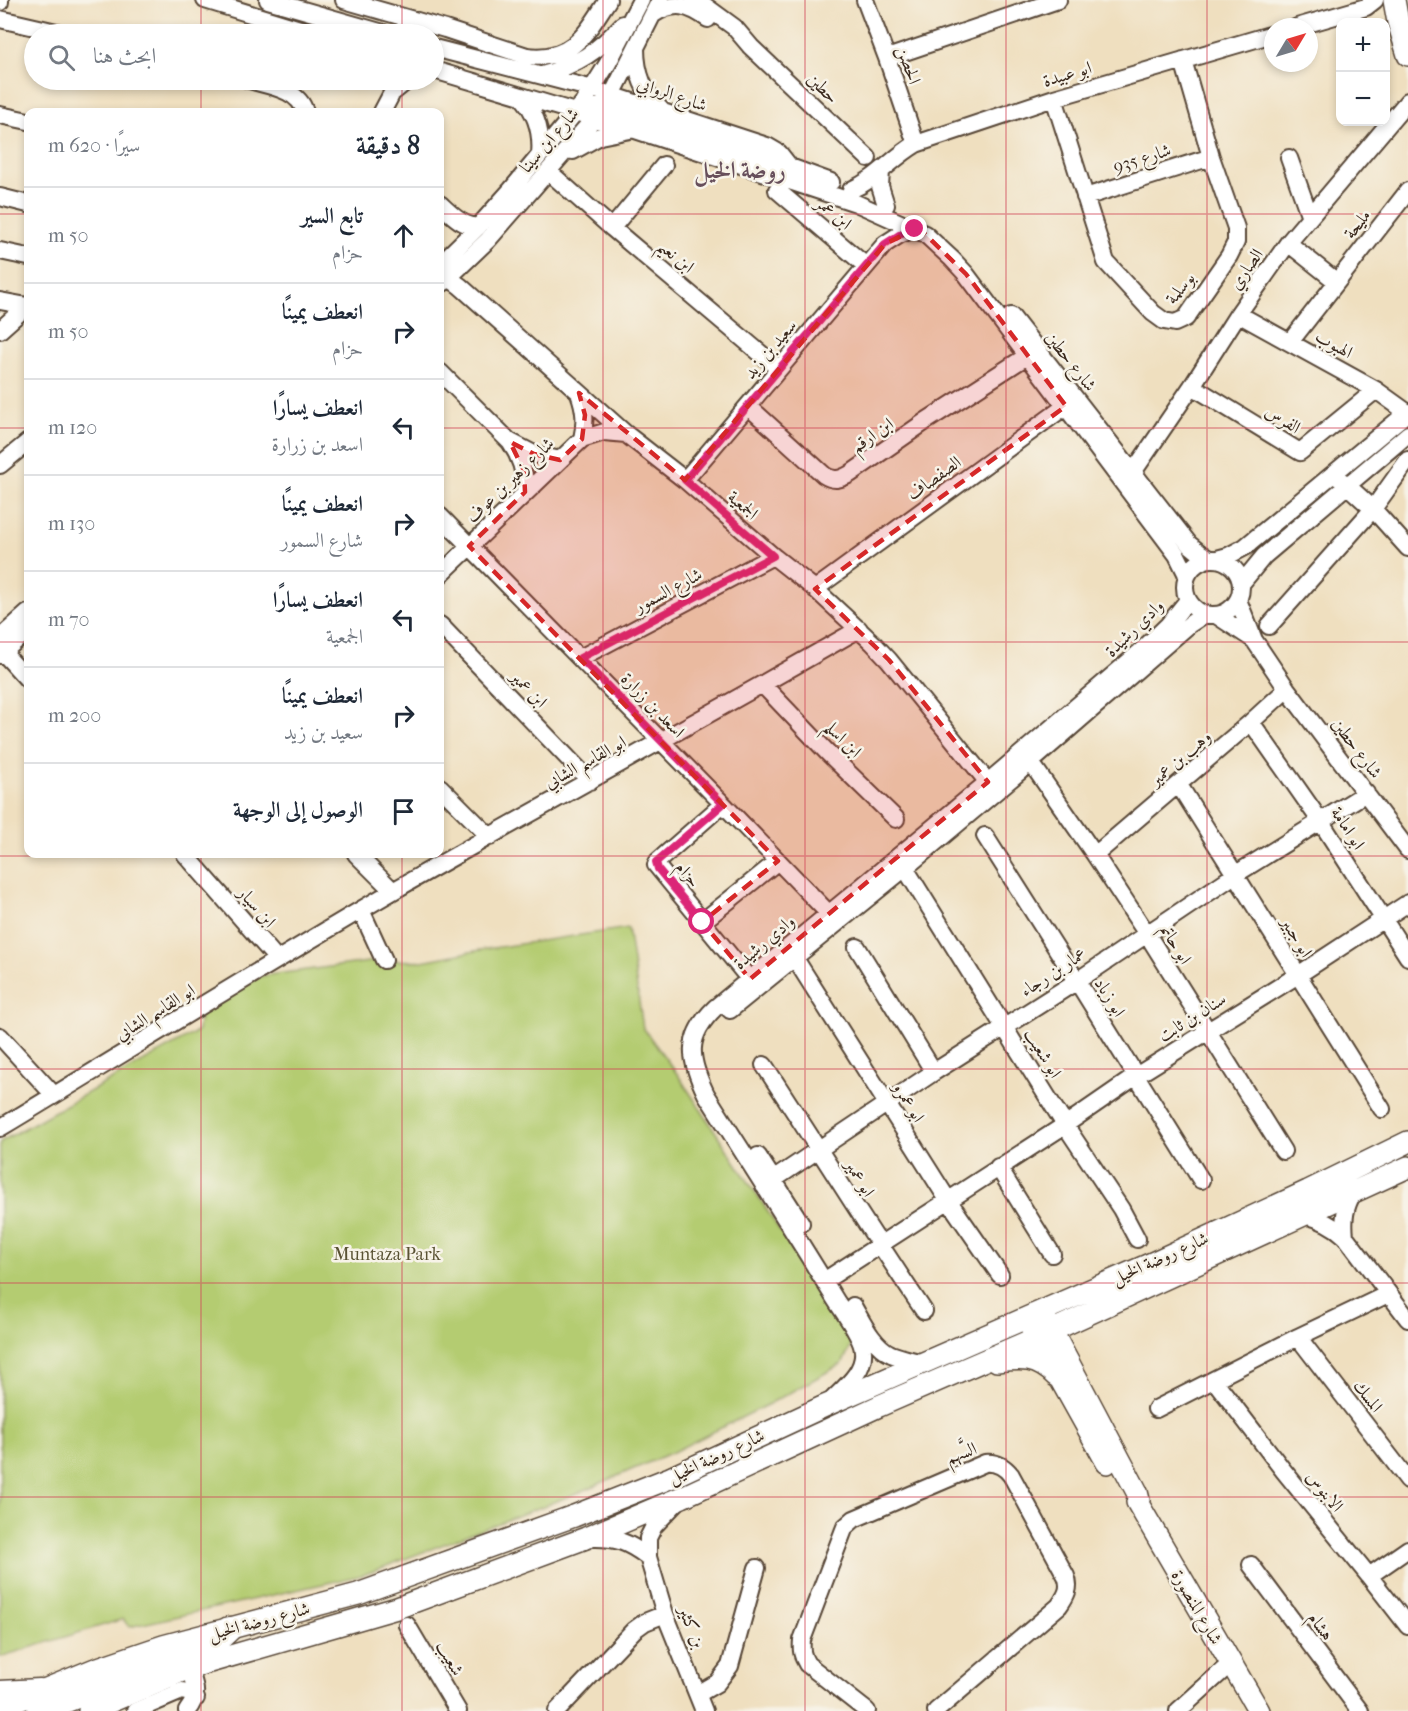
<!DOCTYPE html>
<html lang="ar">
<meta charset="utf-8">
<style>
:root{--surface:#fff;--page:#f6f6f7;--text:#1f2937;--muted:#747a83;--line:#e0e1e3}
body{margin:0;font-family:"IM FELL French Canon",Amiri,serif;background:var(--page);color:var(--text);direction:rtl}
.controls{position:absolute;right:18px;top:18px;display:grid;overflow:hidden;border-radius:12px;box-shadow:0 3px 9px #0003}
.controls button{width:54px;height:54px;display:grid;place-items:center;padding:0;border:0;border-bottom:2px solid var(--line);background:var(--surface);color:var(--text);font:30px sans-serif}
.compass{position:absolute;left:1264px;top:18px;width:54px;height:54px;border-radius:50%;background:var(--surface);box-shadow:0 3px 9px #0003;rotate:52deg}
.stop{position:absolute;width:18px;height:18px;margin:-14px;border:4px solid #db2777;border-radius:50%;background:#fff}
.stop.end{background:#db2777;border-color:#fff;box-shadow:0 2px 6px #0008}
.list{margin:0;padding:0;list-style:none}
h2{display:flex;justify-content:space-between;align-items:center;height:78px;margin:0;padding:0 24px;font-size:26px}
h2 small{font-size:20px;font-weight:400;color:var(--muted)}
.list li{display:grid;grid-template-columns:39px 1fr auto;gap:18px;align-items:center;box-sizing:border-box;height:96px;padding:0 24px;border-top:2px solid var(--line)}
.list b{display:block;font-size:22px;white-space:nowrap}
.list p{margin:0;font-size:20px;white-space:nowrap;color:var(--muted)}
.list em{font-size:20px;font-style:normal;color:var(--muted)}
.icon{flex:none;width:33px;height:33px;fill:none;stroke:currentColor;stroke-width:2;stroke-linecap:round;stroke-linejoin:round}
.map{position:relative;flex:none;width:1408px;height:1711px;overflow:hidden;direction:ltr}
.search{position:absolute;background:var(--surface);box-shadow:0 3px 9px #0003;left:24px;top:24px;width:420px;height:66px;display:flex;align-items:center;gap:15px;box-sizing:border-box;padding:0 21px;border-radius:33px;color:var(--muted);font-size:22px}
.panel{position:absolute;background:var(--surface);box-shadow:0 3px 9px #0003;left:24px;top:108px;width:420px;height:750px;border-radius:12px;direction:rtl}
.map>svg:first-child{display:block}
.green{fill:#b4cc71;stroke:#787b48;stroke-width:1.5}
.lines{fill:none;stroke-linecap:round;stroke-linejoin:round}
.minor-casing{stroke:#564536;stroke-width:20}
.major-casing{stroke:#564536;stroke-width:24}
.highway-casing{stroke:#564536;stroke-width:27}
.minor{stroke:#fff;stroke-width:16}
.major{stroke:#fff;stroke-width:21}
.highway{stroke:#fff;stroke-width:24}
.route{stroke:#db2777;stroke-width:8}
.marked{fill:#d62828;fill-opacity:0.2;stroke:#d62828;stroke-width:4.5;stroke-dasharray:12 8;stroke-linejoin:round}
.grid{fill:none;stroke:#d1495b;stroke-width:1.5;stroke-opacity:0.55}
.labels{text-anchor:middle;stroke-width:5;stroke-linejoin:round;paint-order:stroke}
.street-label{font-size:18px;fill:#3b2a1e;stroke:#f7f3e8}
.park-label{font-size:18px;fill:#595233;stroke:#f7f3e8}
.district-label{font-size:24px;font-weight:bold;fill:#674f5b;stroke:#f7f3e8}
</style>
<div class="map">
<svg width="1408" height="1711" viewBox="0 0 1408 1711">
<rect width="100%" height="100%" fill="#f7f3e8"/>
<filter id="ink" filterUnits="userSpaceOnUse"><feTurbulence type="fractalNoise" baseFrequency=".0167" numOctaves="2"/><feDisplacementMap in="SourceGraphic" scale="12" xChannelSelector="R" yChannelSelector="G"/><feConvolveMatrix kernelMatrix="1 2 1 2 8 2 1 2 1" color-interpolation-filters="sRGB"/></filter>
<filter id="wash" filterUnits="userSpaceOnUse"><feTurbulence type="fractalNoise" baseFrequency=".008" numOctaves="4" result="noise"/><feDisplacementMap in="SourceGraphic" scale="24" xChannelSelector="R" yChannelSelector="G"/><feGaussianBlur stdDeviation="1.35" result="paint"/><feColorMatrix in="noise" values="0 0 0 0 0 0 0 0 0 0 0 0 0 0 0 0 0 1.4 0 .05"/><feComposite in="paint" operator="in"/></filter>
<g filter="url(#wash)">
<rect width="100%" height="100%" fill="#efdfbf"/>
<path class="green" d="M 628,928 L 643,1028 L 678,1075 L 763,1204 L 840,1326 L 847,1327 L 851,1346 L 842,1364 L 769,1404 L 673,1452 L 580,1492 L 363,1575 L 129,1627 L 123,1619 L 0,1657 L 0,1142 L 198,1031 L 200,1013 L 260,976 L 384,960 L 422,961 L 486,949 Z"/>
</g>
<g filter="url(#ink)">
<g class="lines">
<g class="minor-casing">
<path id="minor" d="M 205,0 L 316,34
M 268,0 L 387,34
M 344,0 L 445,29 L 527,56 C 572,62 587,32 608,0
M 697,0 L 734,27 L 751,47 L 868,158
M 865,0 L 887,58 L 916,144
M 0,2 L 0,0
M 654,14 C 675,1 688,5 708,19
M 0,19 L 65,34
M 1297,27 L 1366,7 L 1375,0
M 434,48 L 593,89 L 767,146 L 779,153 L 790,167
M 636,48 C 636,74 644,93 662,111
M 887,58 L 1058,0
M 434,70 L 632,129 L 856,203 L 925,234 L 952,259 L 966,274 L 1177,555 L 1187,575
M 542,75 C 578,65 598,51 623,24
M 249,80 C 269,86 299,89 305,112
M 522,97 C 537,114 542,133 540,155
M 1054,98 L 1106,262 L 1153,313 L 1164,321 L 1175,323 L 1186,318 L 1229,256 L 1236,242 L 1236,228 L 1211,157 L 1183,60
M 382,112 L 392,93 L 408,80
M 576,112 L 589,107 L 604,107 L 790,167 L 831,182
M 0,115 L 28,121
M 573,151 L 600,136 L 630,130
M 1289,158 L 1310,217
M 548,171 L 612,228 L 779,369
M 881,171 L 880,186 L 886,205
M 777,190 L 866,266
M 851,190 C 877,179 892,158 916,144 L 1054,98 L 1273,34
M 0,197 L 28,204
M 1085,197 L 1211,157
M 440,204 C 451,214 462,226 478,227
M 612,228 L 664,165
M 1288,243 L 1337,282
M 0,251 L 28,257
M 440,264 L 478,227 L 511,190 L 583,103 L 608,63 L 641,0
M 440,274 L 449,278 L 460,286 L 626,434 L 685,480 L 773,556 L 815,589 L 873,643 L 889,660 L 995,791
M 443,283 L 488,240 L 604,107 L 612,95 L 660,0
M 0,301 L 27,306
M 1238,314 L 1376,390 L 1408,413
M 1011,316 L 1189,544 L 1200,553 L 1209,559
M 0,330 L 28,305
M 1290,342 L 1408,191
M 440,372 L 510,442 C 521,458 526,473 525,492
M 1192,386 L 1300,452 L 1376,390
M 579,393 C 585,409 586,422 582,439
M 748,406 L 824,475 C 833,481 840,480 850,474 L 926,421 L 1027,356
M 511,442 L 534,454 L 560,460
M 0,465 L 28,442
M 1339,478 L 1373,509 L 1408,548
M 685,480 L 885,244 L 899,235 L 915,229
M 1127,481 L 1192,386 L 1238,314 L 1288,243 L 1408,101
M 440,516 L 723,804 L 836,921
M1185 587a28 28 0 1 1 56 0a28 28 0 1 1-56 0Z
M 1217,559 L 1228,556 L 1245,547 L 1408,412
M 440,575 L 582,439 L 604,432 L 626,434
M 1241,584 L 1264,556 L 1408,434
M 815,589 L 1074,400
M 1238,600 L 1254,640 L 1287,689 L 1408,850
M 1216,615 L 1254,640
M 440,625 L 590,781
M 1269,626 L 1373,509 L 1408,460
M 0,638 L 28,613
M 0,649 L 28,680
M 0,655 L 28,630
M 580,658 L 773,556
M 763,685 L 827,752 L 896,819
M 1251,722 L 1321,822 L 1408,957
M 1025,754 L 1095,855 L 1147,934 L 1283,1151
M 1179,785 L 1382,1109
M 440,787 L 490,837
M 723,804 L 658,861 L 656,865 L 755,986
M 985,836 L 1077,981 L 1201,1180
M 185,854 L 277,959
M 356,854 L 393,891
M 1095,855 L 1251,722 L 1287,689
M 900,860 L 1065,1125 L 1121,1209 L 1137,1239
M 361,910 L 384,960
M 702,922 L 778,861
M 857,947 L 934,1072
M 789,949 L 948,1200 L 1000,1275
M 730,1010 L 905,868 L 1031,762 L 1190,624 L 1205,614
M 0,1036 L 54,1095
M 764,1065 C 818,1147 869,1230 924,1311
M 0,1128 C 131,1049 261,968 393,891 C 548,802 705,718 859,629
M 758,1156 L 801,1223
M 998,1167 L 1052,1254
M 764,1186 L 934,1072 L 1077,981 L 1236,874 L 1366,793
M 1305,1215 C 1321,1219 1333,1225 1345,1236 L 1408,1319
M 1345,1236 C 1343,1219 1345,1207 1353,1193
M 824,1281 L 1065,1125 L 1136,1076 L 1298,975 L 1408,903
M 853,1306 C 862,1321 873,1346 891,1354 C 901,1358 912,1360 923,1363
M 1298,1337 L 1408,1480
M 1214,1380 L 1283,1470 L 1369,1576 L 1408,1626
M 833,1399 C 846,1386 865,1371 863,1351 C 862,1336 843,1312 835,1299 C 793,1230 749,1162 706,1094 C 689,1059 685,1037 715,1008 L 988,782 L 1140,652 L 1168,625 L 1188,600
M 1156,1409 L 1298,1337 L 1388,1294
M 677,1502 L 654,1526 L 648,1538 L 648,1557 L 665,1614 L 704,1711
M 591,1538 C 615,1537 628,1542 648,1557
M 1251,1565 L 1360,1711
M 1369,1576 L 1408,1549
M 407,1625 L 458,1711
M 698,1694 L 717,1683 L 730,1666 L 757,1568
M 135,1711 L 182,1691 L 190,1693 L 196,1698
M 187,1711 C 200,1694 195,1687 189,1668
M 557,1711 L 634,1630 L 645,1622 L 665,1614
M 867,1711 L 807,1664 C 802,1656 801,1650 802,1640 L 843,1532 L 845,1527 L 854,1519 L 985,1463 C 996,1462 1004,1466 1011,1475 L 1066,1576 C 1071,1588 1066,1596 1059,1606 L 936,1711
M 1178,1711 L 1230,1664"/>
</g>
<g class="major-casing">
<path id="major" d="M 1394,0 L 1398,22 L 1408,55
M 1045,1318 L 1137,1492 L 1139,1500 L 1137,1502 L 1259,1711
M 1030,1325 L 1107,1463
M 997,1361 C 1022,1358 1037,1357 1056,1376
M 0,1708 L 95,1669 L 163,1646 L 358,1594 L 574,1516 L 670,1478 L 827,1405 L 1152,1263 L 1308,1191 L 1408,1142
M 89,1711 L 189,1668 L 397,1608 L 586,1538 L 682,1497 L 879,1406 L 1038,1337 L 1408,1167"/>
</g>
<g class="highway-casing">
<path id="highway" d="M 0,1693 L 40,1691
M 39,1711 L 99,1687 L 200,1651 L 211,1646 L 229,1629"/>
</g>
<use href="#minor" class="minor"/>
<use href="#major" class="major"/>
<use href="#highway" class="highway"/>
</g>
</g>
<g class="lines" filter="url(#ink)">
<path class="route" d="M 702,922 L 658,869 L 656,862 L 723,804 L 580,658 L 773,556 L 685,480 L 885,244 L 899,235 L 915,229"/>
</g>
<path class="marked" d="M 915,229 L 925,234 L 966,274 L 1066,406 L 815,589 L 889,660 L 988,782 L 750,979 L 702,922 L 778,861 L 469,546 L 525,492 L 524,471 L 510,442 L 534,454 L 560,460 L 582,439 L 585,415 L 579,393 L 685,480 L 885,244 Z"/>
<path class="grid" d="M 201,0 L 201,34M 402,0 L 402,34M 603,0 L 603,1711M 805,0 L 805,1711M 1006,0 L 1006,1711M 1207,0 L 1207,1711M 201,80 L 201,112M 402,80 L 402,112M 0,214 L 28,214M 440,214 L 1408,214M 0,428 L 28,428M 440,428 L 1408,428M 0,642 L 28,642M 440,642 L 1408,642M 201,854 L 201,1711M 402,854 L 402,1711M 0,856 L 1408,856M 0,1069 L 1408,1069M 0,1283 L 1408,1283M 0,1497 L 1408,1497"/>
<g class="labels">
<g class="street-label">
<text transform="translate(909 65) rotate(71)" y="6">الحصن</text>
<text transform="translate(1067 74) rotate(-17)" y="6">ابو عبيدة</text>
<text transform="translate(823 88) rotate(44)" y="6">حطين</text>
<text transform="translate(672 94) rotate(19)" y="6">شارع الروابي</text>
<text transform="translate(549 140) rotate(-49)" y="6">شارع ابن سينا</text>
<text transform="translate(1142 158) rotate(-18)" y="6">شارع 935</text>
<text transform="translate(834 213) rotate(40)" y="6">ابن عمر</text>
<text transform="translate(1357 224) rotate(-52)" y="6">مليحة</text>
<text transform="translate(676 256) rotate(40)" y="6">ابن نعيم</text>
<text transform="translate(1246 269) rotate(-55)" y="6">الصاري</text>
<text transform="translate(1180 288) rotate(-51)" y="6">بوسلمة</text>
<text transform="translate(1334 344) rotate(29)" y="6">الهبوب</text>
<text transform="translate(770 349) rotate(-50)" y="6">سعيد بن زيد</text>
<text transform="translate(1071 361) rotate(52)" y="6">شارع حطين</text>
<text transform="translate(1283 419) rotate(32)" y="6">الفرس</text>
<text transform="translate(872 435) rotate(-35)" y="6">ابن ارقم</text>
<text transform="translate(934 478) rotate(-36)" y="6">الصفصاف</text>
<text transform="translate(510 480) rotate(-44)" y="6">شارع زهير بن عوف</text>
<text transform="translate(743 505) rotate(41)" y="6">الجمعية</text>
<text transform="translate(668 590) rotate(-28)" y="6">شارع السمور</text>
<text transform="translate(1134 628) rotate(-44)" y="6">وادي رشيدة</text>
<text transform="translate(529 689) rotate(46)" y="6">ابن عمير</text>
<text transform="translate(653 705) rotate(46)" y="6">اسعد بن زرارة</text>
<text transform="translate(843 739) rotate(45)" y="6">ابن اسلم</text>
<text transform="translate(1357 748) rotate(53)" y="6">شارع حطين</text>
<text transform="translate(1180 758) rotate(-41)" y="6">وهب بن عمير</text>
<text transform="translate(585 762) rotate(-29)" y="6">ابو القاسم الشابي</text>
<text transform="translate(1348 828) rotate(57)" y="6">ابو امامة</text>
<text transform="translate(688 874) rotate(50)" y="6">حزام</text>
<text transform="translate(257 907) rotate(49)" y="6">ابن سيار</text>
<text transform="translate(1297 937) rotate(59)" y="6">ابو جبير</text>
<text transform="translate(764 942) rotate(-40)" y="6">وادي رشيدة</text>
<text transform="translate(1176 944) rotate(58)" y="6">ابو حاتم</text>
<text transform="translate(1053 972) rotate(-33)" y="6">عمار بن رجاء</text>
<text transform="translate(1110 997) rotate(58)" y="6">ابو زياد</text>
<text transform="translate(155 1012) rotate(-32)" y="6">ابو القاسم الشابي</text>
<text transform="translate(1192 1017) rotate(-32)" y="6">سنان بن ثابت</text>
<text transform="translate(1043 1053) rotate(58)" y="6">ابو شعيب</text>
<text transform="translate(909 1102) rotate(58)" y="6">ابو عمرو</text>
<text transform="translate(860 1178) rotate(58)" y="6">ابو عمير</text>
<text transform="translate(1160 1258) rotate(-24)" y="6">شارع روضة الخيل</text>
<text transform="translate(1368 1396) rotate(52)" y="6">المسك</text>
<text transform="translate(961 1453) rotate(-21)" y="6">السَّهم</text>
<text transform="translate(716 1456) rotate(-25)" y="6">شارع روضة الخيل</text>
<text transform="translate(1325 1491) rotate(51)" y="6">الابنوس</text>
<text transform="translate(1197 1607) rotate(60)" y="6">شارع المنصورة</text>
<text transform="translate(259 1621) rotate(-15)" y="6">شارع روضة الخيل</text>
<text transform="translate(1321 1626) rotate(53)" y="6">هشام</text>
<text transform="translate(692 1627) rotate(68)" y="6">بن كثير</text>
<text transform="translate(450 1658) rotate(60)" y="6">شعيب</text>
</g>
<g class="park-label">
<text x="387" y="1260">Muntaza Park</text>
</g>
<g class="district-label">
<text x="740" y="178">روضة الخيل</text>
</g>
</g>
</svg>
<div class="controls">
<button>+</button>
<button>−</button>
</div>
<svg class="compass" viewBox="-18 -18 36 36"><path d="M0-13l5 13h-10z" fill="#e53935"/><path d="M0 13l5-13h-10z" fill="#747a83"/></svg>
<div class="stop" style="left:702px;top:922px"></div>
<div class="stop end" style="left:915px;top:229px"></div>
<div class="search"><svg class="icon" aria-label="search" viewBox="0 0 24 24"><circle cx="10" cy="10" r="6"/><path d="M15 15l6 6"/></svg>ابحث هنا</div>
<section class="panel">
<h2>8 دقيقة<small>سيرًا · 620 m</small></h2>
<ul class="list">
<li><svg class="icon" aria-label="ahead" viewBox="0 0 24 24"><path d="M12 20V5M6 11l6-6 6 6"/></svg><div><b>تابع السير</b><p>حزام</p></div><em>50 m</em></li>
<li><svg class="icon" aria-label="right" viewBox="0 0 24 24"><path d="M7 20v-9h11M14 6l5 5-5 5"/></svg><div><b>انعطف يمينًا</b><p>حزام</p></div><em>50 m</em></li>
<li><svg class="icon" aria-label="left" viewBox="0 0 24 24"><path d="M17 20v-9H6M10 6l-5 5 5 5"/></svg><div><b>انعطف يسارًا</b><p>اسعد بن زرارة</p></div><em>120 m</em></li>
<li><svg class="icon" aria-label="right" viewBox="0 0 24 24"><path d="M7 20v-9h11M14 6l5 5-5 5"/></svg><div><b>انعطف يمينًا</b><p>شارع السمور</p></div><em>130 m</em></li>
<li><svg class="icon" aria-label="left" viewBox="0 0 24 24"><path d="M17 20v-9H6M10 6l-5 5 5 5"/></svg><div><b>انعطف يسارًا</b><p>الجمعية</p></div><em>70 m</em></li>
<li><svg class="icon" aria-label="right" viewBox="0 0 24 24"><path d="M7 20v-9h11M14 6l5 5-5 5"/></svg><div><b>انعطف يمينًا</b><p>سعيد بن زيد</p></div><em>200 m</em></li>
<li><svg class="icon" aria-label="arrive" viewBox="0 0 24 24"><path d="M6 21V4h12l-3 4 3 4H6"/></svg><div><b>الوصول إلى الوجهة</b></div></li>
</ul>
</section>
</div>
